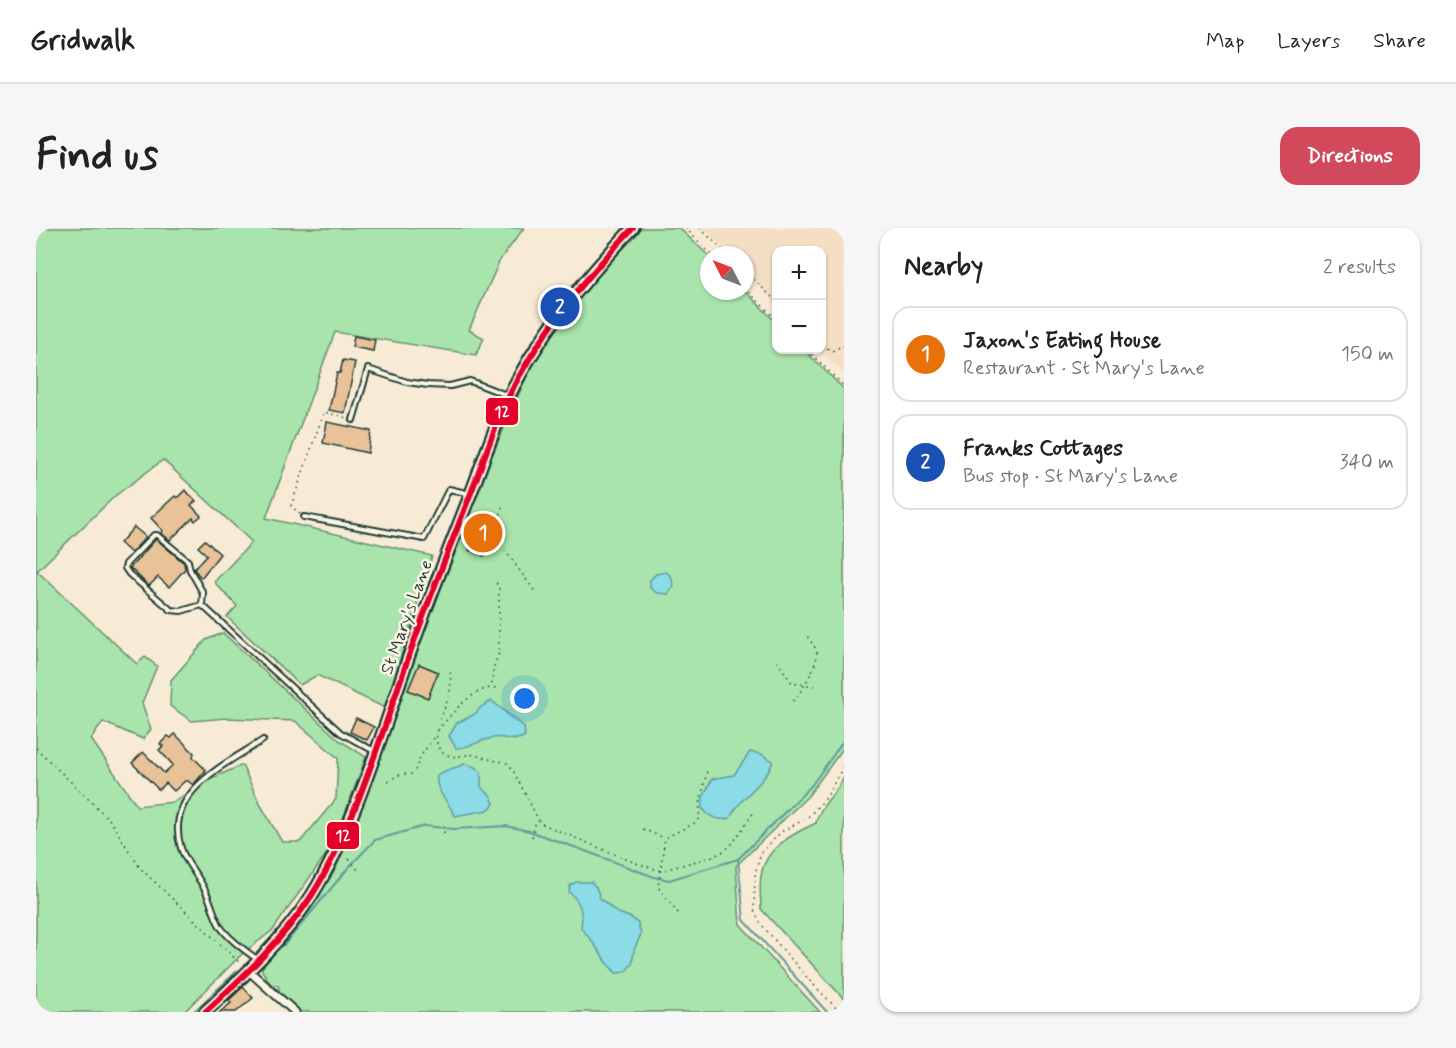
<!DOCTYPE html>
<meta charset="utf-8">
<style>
:root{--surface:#fff;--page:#f6f6f6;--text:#222;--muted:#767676;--line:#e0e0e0;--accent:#d1495b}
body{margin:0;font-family:Mynerve,sans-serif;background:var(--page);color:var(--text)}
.controls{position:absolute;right:18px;top:18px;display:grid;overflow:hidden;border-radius:12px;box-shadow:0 2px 4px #0004}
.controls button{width:54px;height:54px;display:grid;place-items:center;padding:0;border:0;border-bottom:2px solid var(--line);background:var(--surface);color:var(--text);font:30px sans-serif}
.compass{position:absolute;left:664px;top:18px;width:54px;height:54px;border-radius:50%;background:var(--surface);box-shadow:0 2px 4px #0004;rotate:312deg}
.you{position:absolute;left:489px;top:471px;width:21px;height:21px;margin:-15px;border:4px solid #fff;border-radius:50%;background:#1a73e8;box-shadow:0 0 0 9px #1a73e833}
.badge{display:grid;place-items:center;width:39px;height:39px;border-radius:50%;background:var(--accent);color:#fff;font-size:20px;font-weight:700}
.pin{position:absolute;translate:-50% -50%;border:3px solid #fff;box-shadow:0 2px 6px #0006}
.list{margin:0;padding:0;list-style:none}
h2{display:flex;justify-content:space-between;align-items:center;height:78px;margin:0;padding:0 24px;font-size:26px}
h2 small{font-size:20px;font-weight:400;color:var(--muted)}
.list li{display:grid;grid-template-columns:39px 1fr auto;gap:18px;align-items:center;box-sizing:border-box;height:96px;margin:0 12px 12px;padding:0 12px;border:2px solid var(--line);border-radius:18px}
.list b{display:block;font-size:22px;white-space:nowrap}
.list p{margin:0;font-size:20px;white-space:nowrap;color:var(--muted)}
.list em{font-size:20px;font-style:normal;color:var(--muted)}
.map{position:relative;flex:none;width:808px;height:784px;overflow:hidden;border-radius:18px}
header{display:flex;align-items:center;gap:36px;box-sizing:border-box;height:84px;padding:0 30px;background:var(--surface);border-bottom:2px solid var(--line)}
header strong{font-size:28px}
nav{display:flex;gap:33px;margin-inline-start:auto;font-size:21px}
.intro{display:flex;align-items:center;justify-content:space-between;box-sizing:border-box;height:144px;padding:0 36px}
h1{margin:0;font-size:42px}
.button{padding:15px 27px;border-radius:18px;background:var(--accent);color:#fff;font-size:21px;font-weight:700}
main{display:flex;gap:36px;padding:0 36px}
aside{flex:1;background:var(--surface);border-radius:18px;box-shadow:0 2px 4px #0004}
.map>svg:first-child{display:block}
.built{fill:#f4dfc4}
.green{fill:#a8e4ab;stroke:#649070;stroke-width:1.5}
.water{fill:#8bdce6;stroke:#609c9f;stroke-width:1.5}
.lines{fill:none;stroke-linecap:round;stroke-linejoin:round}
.stream{stroke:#609c9f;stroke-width:2}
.building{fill:#e9c299;stroke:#1f3d34;stroke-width:1.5}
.service-casing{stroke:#1f3d34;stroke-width:8}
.minor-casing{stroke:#1f3d34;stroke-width:11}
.secondary-casing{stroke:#1f3d34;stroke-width:15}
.path{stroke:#1f3d34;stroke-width:1.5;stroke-dasharray:1.5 4.5;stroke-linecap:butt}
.service{stroke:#fcf5e5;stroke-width:4}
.minor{stroke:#fcf5e5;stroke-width:7}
.secondary{stroke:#fcf5e5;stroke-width:10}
.bus-1-casing{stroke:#fcf5e5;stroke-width:10}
.bus-1{stroke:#e4002b;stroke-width:6}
.labels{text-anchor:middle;stroke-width:5;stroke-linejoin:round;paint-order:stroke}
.street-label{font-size:18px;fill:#1f3d34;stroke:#fcf5e5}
.line-badge{stroke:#fcf5e5;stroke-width:2}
.badge-label{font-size:16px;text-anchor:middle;font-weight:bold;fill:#fff}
</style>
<header>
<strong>Gridwalk</strong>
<nav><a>Map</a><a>Layers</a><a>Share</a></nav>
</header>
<div class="intro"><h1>Find us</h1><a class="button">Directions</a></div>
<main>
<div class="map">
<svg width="808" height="784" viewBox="0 0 808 784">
<rect width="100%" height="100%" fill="#f8ebd6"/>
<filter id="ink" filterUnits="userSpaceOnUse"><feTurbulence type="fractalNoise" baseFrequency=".0167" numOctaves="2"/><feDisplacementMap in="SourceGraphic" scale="12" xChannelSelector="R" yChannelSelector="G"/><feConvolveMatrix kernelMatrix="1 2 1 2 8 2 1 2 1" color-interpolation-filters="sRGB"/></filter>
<g filter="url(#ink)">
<path class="built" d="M 668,0 L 808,0 L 808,146 L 783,122 L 786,122 L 786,22 L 740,22 L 740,77 L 709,43 L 709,27 L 694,27 Z"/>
<path class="green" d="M 0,0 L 488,0 L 464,32 L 433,102 L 448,110 L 440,127 L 299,104 L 230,290 L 396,328 L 349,480 L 281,447 L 264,457 L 191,389 L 201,378 L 178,354 L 216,314 L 127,232 L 79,268 L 1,343 L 101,436 L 109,429 L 121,438 L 106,475 L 115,501 L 107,511 L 67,494 L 55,511 L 101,578 L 137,574 L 177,550 L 206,537 L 224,576 L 246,614 L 264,614 L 300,571 L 302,530 L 259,493 L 190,490 L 156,493 L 134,478 L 135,452 L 170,412 L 187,405 L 303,512 L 330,529 L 298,615 L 237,702 L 206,726 L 148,784 L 0,784 Z
M 605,0 L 643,0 L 673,28 L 673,63 L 709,63 L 740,94 L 740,122 L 768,122 L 808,161 L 808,519 L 772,568 L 700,638 L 704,696 L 784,784 L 265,784 L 244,765 L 242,757 L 235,757 L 225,741 L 261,699 L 300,641 L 361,482 L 390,397 L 423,316 L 442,260 L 489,152 L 514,107 L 545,67 Z
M 808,549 L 808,771 L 725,681 C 725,671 723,658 725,648 C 729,620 756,606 780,595 C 783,578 801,565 808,549 Z"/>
<path class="water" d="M 630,344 L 635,348 L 638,358 L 632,366 L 621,365 L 614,360 L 614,352 L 620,346 Z
M 456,473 L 488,499 L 489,508 C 475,516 469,507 457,510 C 443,512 435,520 420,520 L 413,508 L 421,495 L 439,486 L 445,479 Z
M 714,524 L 725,526 L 737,533 C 730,556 704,568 694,590 C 682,593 674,590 666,580 L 667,570 L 676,551 L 698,547 Z
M 429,536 L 439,539 L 445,545 L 445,559 L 455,568 L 458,576 L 452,582 L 419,588 C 413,574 398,562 401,547 C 410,541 420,540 429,536 Z
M 540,654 L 555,654 L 560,659 L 564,670 L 580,684 L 596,690 L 602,696 L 605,706 L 598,722 L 596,736 L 589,744 L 580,745 C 566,731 559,714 545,700 C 547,685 545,674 533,664 L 534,658 Z"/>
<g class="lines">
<path class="stream" d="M 702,631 L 708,692 L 791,784
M 248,717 L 313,639 L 339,612 L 389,598 L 418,601 L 470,598 L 493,603 L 544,621 L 618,649 L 633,652 L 702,631 L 775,558 L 808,512
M 157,784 L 201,743"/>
</g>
<path class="building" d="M 318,108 L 339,112 L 337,123 L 316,119 Z
M 307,132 L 319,134 L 309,185 L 293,182 L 301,145 L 304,145 Z
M 291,194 L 335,203 L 332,225 L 287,215 Z
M 149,262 L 160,273 L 155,277 L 165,288 L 159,293 L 157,290 L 134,312 L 125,305 L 127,303 L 115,290 L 139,268 L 141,270 Z
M 448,287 L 461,292 L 448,328 L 433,322 L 437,313 L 434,311 L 442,291 L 445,292 Z
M 98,299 L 110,309 L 95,325 L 84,315 Z
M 120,311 L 148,335 L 149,341 L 133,359 L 122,349 L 113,358 L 94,340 Z
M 169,312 L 184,326 L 165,350 L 158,341 L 171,327 L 162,319 Z
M 383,436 L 402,444 L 392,470 L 372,462 Z
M 320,490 L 338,499 L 331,512 L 314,504 Z
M 139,506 L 158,525 L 157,529 L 170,542 L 157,557 L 152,553 L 149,553 L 138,563 L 130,555 L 123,562 L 96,535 L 107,524 L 128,545 L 137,537 L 123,522 L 127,518 L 124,516 L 132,508 L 135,510 Z
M 207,759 L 217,770 L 200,784 L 184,784 L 195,775 L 193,772 Z"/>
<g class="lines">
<g class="service-casing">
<path id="service" d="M 317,192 L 332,141 L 371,154 L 392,157 L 414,158 L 434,153 L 473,168
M 268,289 L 388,311 L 413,261 L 434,266
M 166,377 L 167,365 L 154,342 L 152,333 L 121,307 L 118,307 L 90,336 L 89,340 L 93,346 L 135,382 L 145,383 L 166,377 L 305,505 L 338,523
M 222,732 C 210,723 192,711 184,698 C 177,686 175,672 168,660 C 161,646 149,634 145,620 C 127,564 189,537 227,512"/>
</g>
<g class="minor-casing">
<path id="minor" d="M 213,743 L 259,784"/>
</g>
<g class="secondary-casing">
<path id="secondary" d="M 169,784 C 208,748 247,712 276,667 C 315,605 342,518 366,448 C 387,386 411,326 435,265 C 450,226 463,184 484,147 C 514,93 554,45 597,0"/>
</g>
<path class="path" d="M 649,0 L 676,27
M 664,0 L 692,27
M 709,43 L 740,73
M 709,60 L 740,91
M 786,117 L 796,123 L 808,117
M 771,122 L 808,158
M 466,279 L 459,312 L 465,317 L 500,365
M 264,286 L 255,278 L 288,184 L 311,190
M 741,433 L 756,455 L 778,458
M 414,444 C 415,452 415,459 413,467 C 409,483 386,522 415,528 C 423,530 431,525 438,527 C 451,530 456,533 470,534 L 476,540 L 504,595 L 597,634 L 625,643 L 678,628 L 688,623 L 696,616 L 718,584
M 757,473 C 765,465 782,436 781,425 C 780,419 775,414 771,408
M 402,502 C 416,486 436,459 459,460 L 456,457 L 457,441 L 463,425 L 463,358 L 459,354
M 0,520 L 73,591 L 104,640 L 205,736
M 352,553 L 365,546 L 375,546 L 380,541 L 384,529 L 400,506
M 607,601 L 628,610
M 408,605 L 408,595
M 496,609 L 500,593
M 313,631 L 322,642
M 642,685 L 622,659 L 629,610 L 659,595 L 663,591 L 664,575 L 671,543
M 804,784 L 773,752 L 725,696 L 718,682 L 719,646 L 725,625 L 745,604 L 771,590 L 790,570 L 808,537"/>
<use href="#service" class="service"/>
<use href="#minor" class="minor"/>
<use href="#secondary" class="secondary"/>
<g class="bus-1-casing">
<path id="bus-1" d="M 169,784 C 208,748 247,712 276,667 C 315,605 342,518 366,448 C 387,386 411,326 435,265 C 450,226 463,184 484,147 C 514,93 554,45 597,0"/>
</g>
<use href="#bus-1" class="bus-1"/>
</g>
</g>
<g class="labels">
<g class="street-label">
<text transform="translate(370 389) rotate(-70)" y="6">St Mary's Lane</text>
</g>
</g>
<g class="line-badge">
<rect x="449" y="169" width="34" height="29" rx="6" fill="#e4002b"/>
<rect x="290" y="593" width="34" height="29" rx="6" fill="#e4002b"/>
</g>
<g class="badge-label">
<text x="466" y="189">12</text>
<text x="307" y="613">12</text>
</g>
</svg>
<div class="controls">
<button>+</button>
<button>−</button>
</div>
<svg class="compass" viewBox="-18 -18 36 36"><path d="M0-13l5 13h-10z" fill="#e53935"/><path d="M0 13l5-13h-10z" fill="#767676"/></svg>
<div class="you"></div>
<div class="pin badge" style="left:447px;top:305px;background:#e8710a">1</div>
<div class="pin badge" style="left:524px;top:79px;background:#1a4fb4">2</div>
</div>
<aside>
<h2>Nearby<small>2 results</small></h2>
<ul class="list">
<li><span class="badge" style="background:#e8710a">1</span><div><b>Jaxon's Eating House</b><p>Restaurant · St Mary's Lane</p></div><em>150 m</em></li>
<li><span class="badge" style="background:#1a4fb4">2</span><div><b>Franks Cottages</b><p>Bus stop · St Mary's Lane</p></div><em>340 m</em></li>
</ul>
</aside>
</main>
